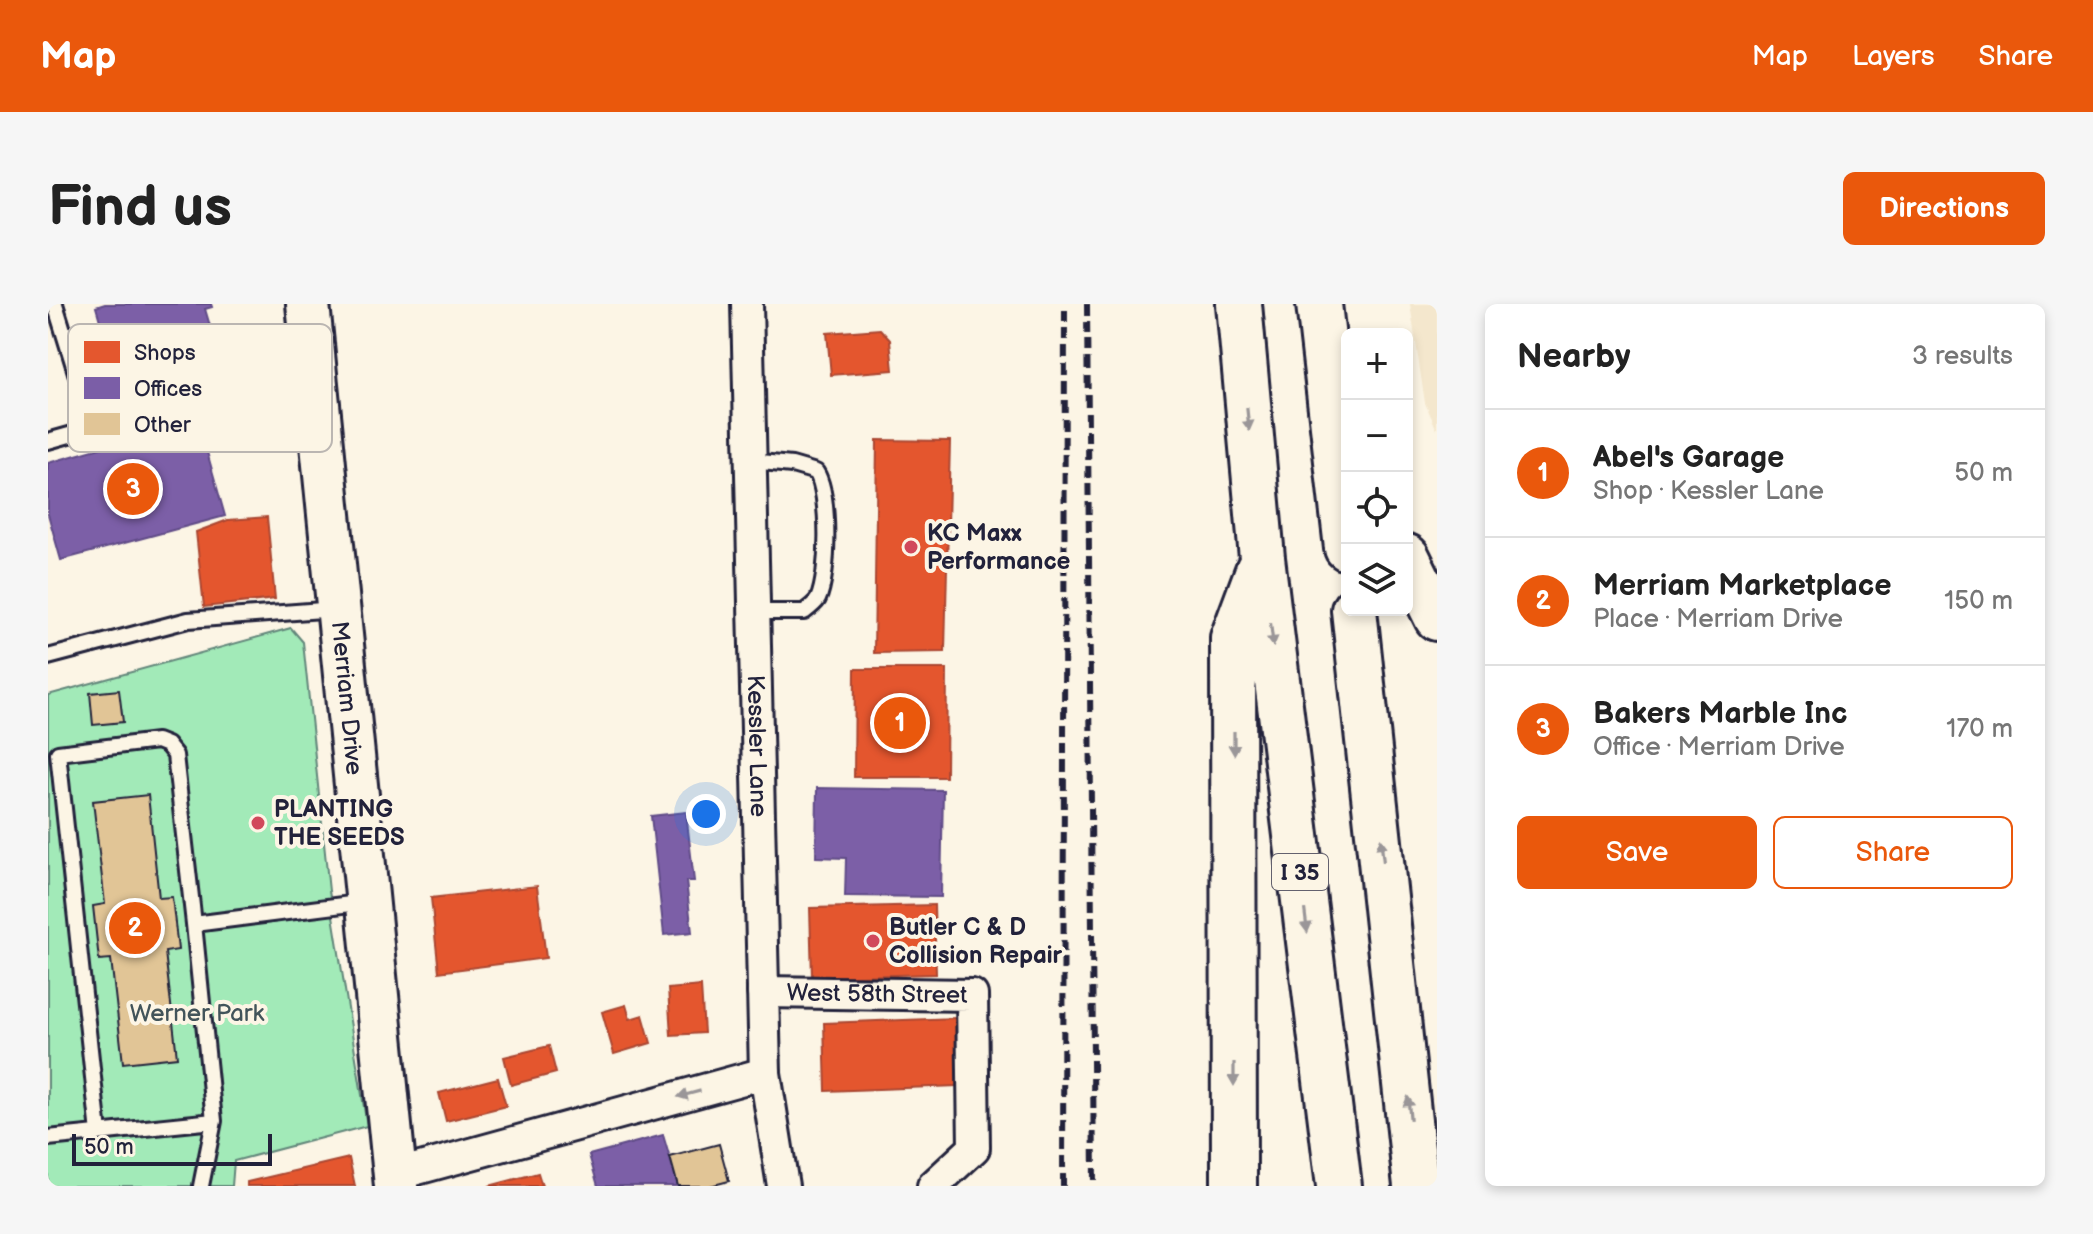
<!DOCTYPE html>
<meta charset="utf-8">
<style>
:root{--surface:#fff;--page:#f6f6f6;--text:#222;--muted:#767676;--line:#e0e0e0;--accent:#ea580c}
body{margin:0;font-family:"Balsamiq Sans",sans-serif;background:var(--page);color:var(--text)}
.controls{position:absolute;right:24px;top:24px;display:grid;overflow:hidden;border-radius:12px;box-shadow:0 4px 12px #0003}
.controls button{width:72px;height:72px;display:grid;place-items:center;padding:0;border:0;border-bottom:2px solid var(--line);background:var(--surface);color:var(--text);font:40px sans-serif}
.scale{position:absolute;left:24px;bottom:20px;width:200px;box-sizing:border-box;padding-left:8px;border:4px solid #22223b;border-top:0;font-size:22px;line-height:28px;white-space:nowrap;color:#22223b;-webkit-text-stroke:6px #fcf5e5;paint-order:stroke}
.you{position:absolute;left:658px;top:510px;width:28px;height:28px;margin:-20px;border:6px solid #fff;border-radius:50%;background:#1a73e8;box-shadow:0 0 0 12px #1a73e833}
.badge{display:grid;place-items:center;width:52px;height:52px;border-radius:50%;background:var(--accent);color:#fff;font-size:26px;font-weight:700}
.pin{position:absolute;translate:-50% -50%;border:4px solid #fff;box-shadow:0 2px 8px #0006}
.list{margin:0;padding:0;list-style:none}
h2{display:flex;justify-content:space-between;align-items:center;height:104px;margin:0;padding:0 32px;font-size:34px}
h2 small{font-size:26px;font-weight:400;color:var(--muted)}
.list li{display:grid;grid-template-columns:52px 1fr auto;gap:24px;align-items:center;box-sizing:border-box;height:128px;padding:0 32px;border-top:2px solid var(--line)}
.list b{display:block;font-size:30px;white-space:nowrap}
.list p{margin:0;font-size:26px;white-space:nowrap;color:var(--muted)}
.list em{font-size:26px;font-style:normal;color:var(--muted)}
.actions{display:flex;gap:16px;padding:24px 32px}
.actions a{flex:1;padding:18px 0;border:2px solid var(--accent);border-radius:12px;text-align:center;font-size:28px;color:var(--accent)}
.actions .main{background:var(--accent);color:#fff}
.icon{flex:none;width:44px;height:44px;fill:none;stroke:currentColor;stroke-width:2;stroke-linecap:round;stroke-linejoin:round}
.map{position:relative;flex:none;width:1389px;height:882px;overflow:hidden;border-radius:12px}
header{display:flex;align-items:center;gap:48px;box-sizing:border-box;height:112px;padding:0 40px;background:var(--accent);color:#fff}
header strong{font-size:38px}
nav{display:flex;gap:44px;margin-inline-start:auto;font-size:28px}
.intro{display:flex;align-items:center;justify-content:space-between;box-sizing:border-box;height:192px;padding:0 48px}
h1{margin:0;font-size:56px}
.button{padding:20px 36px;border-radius:12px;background:var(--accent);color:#fff;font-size:28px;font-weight:700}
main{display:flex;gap:48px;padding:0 48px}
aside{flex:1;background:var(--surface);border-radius:12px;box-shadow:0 4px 12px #0003}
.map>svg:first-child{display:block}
.built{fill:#f4e7cd}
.green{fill:#a2eab8;stroke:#62867a;stroke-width:2}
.shops{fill:#e4572e;stroke:#aa4732;stroke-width:2}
.offices{fill:#7b5ea7;stroke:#604c87;stroke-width:2}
.building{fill:#e1c596;stroke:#22223b;stroke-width:2}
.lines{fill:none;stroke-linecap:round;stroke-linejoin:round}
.service-casing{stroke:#22223b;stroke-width:20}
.minor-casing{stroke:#22223b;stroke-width:36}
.secondary-casing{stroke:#22223b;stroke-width:48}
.motorway-casing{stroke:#22223b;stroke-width:50}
.service{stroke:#fcf5e5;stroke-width:14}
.minor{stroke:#fcf5e5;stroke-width:30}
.secondary{stroke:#fcf5e5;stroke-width:42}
.motorway{stroke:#fcf5e5;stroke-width:44}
.rail{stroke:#22223b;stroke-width:6;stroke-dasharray:12 6;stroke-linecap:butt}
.oneway{fill:#9a9698}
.poi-dot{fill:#d1495b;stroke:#fcf5e5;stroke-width:3}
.labels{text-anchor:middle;stroke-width:8;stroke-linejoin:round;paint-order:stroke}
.shield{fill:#fcf5e5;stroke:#63616e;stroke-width:2}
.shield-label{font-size:22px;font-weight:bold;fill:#22223b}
.poi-label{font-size:24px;font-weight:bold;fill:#22223b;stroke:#fcf5e5;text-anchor:start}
.street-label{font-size:24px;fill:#22223b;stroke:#fcf5e5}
.park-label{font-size:24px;fill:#42545a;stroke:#fcf5e5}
.key{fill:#fcf5e5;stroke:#bbb6b2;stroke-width:2}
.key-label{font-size:22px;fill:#22223b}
</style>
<header>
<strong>Map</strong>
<nav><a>Map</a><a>Layers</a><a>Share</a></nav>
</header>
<div class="intro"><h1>Find us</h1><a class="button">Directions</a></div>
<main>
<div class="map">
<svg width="1389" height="882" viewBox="0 0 1389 882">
<rect width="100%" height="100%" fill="#fcf5e5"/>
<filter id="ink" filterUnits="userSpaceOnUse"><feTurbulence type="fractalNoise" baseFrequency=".0125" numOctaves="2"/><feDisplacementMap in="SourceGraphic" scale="16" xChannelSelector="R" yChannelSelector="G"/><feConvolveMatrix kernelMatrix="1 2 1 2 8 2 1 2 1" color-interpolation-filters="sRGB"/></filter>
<g filter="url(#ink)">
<path class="built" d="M 1362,0 L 1389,0 L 1389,126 L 1377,99 Z"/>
<path class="green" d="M 243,324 L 255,338 L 281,587 L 319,822 L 186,857 L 184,882 L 0,882 L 0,391 Z"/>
<path class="shops" d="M 832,25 L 842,36 L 845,66 L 783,71 L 779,29 Z
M 829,136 L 902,137 L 897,348 L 826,349 Z
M 219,213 L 227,295 L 156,303 L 148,228 L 180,216 Z
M 807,365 L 899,365 L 898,473 L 806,473 Z
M 489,582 L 498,654 L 391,668 L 383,594 Z
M 886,601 L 888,670 L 764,673 L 762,604 Z
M 653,682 L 656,729 L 623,731 L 620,685 Z
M 578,701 L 582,715 L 595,711 L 603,739 L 566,750 L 554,708 Z
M 908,714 L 910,782 L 778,787 L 776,719 Z
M 501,742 L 508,769 L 463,781 L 456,753 Z
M 450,774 L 458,802 L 398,817 L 391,789 Z
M 301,854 L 307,882 L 199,882 L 199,878 Z
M 490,869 L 494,882 L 441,882 Z"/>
<path class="offices" d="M 57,0 L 163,0 L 164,3 L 157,5 L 168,42 L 161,44 L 171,78 L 78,107 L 48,3 Z
M 150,116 L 177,212 L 13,256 L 0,210 L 0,159 Z
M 769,484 L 895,486 L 893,593 L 797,592 L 798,554 L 768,553 Z
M 638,508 L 646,577 L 638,577 L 644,628 L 616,631 L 603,512 Z
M 615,831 L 630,882 L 550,882 L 541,851 Z"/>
<path class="building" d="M 71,386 L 75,418 L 45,421 L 42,389 Z
M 100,491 L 111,594 L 124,593 L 130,646 L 117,648 L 129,753 L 75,759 L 63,655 L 51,656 L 45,602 L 57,600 L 45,497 Z
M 671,840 L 681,877 L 662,882 L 630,882 L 622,853 Z"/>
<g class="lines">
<g class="service-casing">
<path id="service" d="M 7,0 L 45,124
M 0,137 L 264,63
M 702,157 L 744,161 L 768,168 C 782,189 781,272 770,295 C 767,300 760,305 756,308 L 706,308
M 0,353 L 140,316 L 288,305
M 146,620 L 166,817 L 153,882
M 51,829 L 10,449 L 109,437 L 119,441 L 127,451 L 146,620 L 318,598
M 0,834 L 166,817"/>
</g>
<g class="minor-casing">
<g id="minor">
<path id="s1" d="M 699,0 L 717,769 L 735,882"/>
<path id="s2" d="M 715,688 L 924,691 L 926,844 L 885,882"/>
<path d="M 347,871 L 717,769"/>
</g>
</g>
<g class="secondary-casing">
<g id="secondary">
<path id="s3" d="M 260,0 L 348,882"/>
</g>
</g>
<g class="motorway-casing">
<path id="motorway" d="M 1191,0 L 1214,254 L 1291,882
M 1271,0 L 1299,244
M 1359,253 L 1389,314
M 1306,306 L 1368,882
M 1186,882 L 1185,334 L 1211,264"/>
</g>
<use href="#service" class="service"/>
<use href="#minor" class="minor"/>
<use href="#secondary" class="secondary"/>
<use href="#motorway" class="motorway"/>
<path class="rail" d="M 1039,0 L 1046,882
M 1015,882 L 1017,0"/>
</g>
<defs><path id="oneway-solid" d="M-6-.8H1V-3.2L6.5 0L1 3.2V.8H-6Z" transform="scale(2)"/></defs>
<g class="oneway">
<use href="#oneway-solid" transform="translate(1200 115) rotate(84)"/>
<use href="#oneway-solid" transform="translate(1224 331) rotate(83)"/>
<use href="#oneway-solid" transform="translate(1186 439) rotate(90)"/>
<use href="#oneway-solid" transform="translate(1334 546) rotate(-97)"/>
<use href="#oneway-solid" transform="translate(1258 617) rotate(83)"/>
<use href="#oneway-solid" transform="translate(1186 770) rotate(90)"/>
<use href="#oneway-solid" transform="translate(641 790) rotate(165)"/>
<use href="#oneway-solid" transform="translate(1361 804) rotate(-96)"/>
</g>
</g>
<g class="poi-dot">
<circle cx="863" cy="243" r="8"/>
<circle cx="210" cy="519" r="8"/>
<circle cx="825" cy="637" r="8"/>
</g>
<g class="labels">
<rect class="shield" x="1224" y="550" width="56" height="36" rx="6"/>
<g class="shield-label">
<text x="1252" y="576">I 35</text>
</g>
<g class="poi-label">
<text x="879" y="237">KC Maxx<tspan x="879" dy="28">Performance</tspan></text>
<text x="226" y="513">PLANTING<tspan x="226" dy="28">THE SEEDS</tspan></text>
<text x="841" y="631">Butler C &amp; D<tspan x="841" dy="28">Collision Repair</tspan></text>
</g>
<g class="street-label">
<text dy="8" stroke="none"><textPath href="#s3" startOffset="396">Merriam Drive</textPath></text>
<text dy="8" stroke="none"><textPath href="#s1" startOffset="442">Kessler Lane</textPath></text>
<text dy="8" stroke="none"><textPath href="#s2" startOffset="114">West 58th Street</textPath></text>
</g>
<g class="park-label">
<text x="149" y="717">Werner Park</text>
</g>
</g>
<rect x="20" y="20" width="264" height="128" rx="12" class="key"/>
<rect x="36" y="37" width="36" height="22" fill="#e4572e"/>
<rect x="36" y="73" width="36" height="22" fill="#7b5ea7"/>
<rect x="36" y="109" width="36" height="22" fill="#e1c596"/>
<g class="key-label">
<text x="86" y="56">Shops</text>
<text x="86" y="92">Offices</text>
<text x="86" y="128">Other</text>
</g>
</svg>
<div class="controls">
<button>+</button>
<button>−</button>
<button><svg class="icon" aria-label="locate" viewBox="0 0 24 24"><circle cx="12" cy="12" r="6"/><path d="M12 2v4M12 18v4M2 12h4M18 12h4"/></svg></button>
<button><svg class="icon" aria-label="layers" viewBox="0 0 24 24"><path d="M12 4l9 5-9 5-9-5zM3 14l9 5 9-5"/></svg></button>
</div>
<div class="scale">50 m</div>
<div class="you"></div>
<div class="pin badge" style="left:852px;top:419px">1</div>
<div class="pin badge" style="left:87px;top:624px">2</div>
<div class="pin badge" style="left:85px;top:185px">3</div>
</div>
<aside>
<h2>Nearby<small>3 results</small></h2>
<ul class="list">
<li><span class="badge">1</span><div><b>Abel's Garage</b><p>Shop · Kessler Lane</p></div><em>50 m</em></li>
<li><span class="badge">2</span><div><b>Merriam Marketplace</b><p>Place · Merriam Drive</p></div><em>150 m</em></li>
<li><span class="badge">3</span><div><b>Bakers Marble Inc</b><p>Office · Merriam Drive</p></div><em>170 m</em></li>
</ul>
<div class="actions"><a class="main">Save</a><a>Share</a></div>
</aside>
</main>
